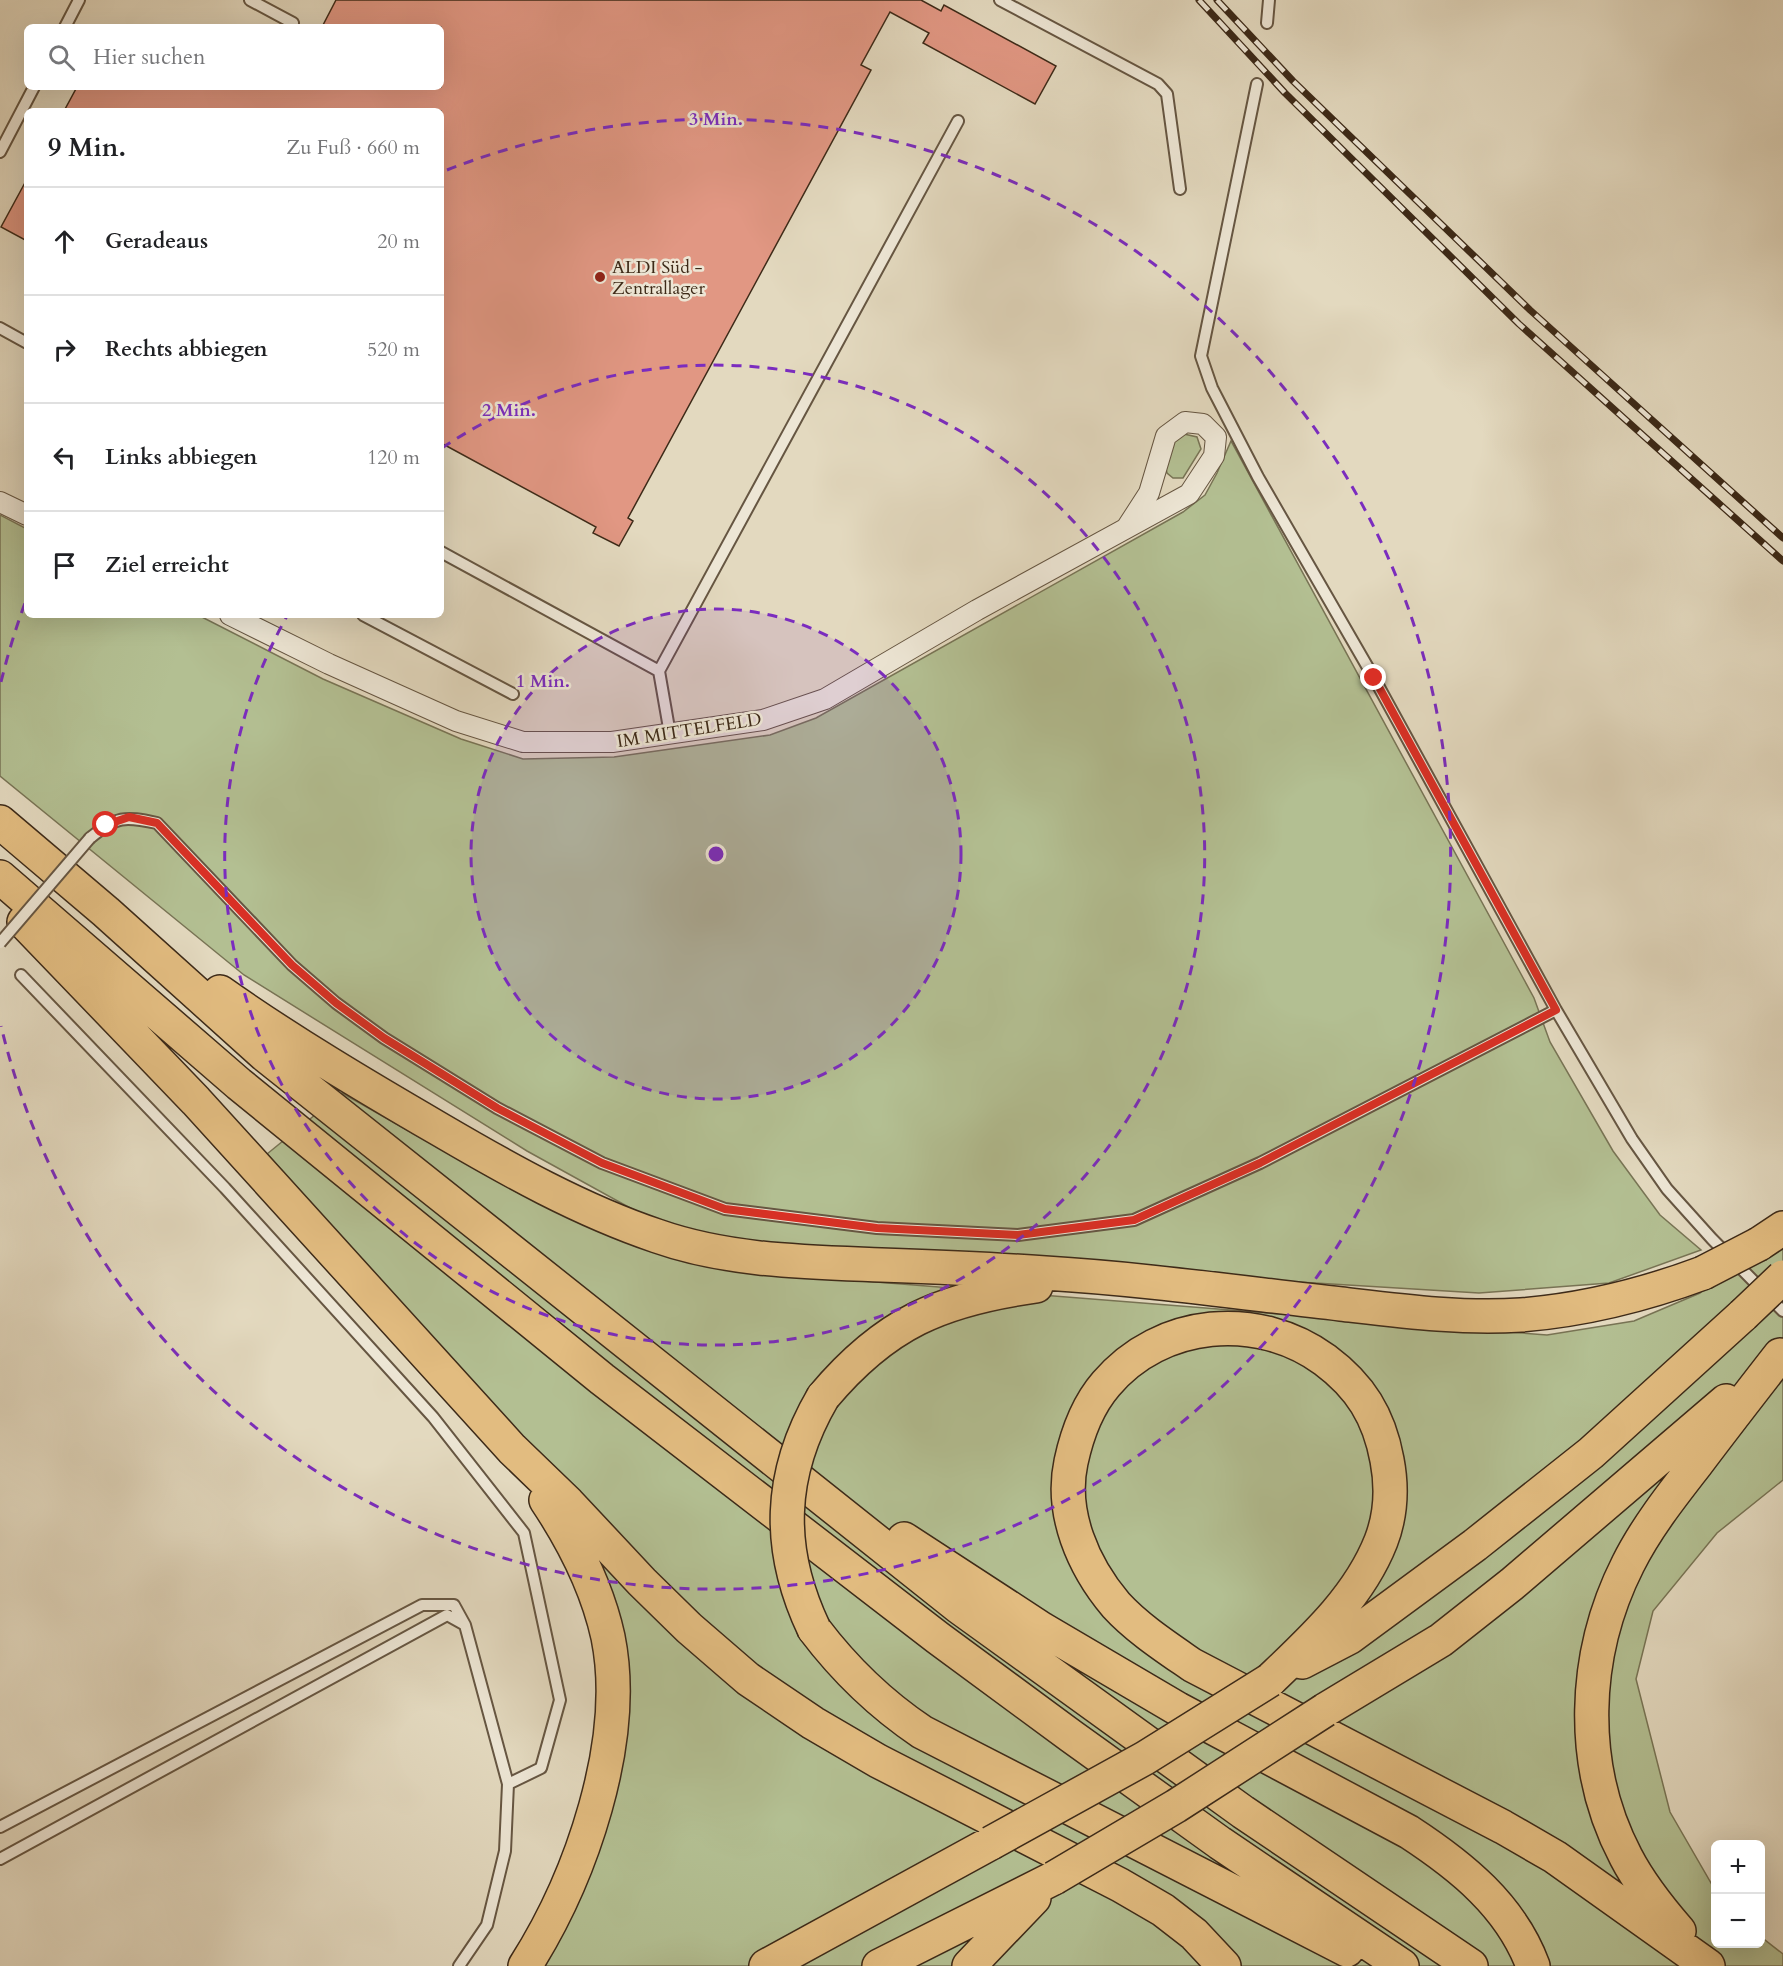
<!DOCTYPE html>
<html lang="de">
<meta charset="utf-8">
<style>
:root{--surface:#fff;--page:#f2f2f2;--text:#202124;--muted:#757577;--line:#e0e0e0}
body{margin:0;font-family:Cardo,serif;background:var(--page);color:var(--text)}
.controls{position:absolute;right:18px;bottom:18px;display:grid;overflow:hidden;border-radius:9px;box-shadow:0 6px 24px #0002}
.controls button{width:54px;height:54px;display:grid;place-items:center;padding:0;border:0;border-bottom:2px solid var(--line);background:var(--surface);color:var(--text);font:30px sans-serif}
.stop{position:absolute;width:18px;height:18px;margin:-14px;border:4px solid #d93025;border-radius:50%;background:#fff}
.stop.end{background:#d93025;border-color:#fff;box-shadow:0 2px 6px #0008}
.list{margin:0;padding:0;list-style:none}
h2{display:flex;justify-content:space-between;align-items:center;height:78px;margin:0;padding:0 24px;font-size:26px}
h2 small{font-size:20px;font-weight:400;color:var(--muted)}
.list li{display:grid;grid-template-columns:39px 1fr auto;gap:18px;align-items:center;box-sizing:border-box;height:108px;padding:0 24px;border-top:2px solid var(--line)}
.list b{display:block;font-size:22px;white-space:nowrap}
.list em{font-size:20px;font-style:normal;color:var(--muted)}
.icon{flex:none;width:33px;height:33px;fill:none;stroke:currentColor;stroke-width:2;stroke-linecap:round;stroke-linejoin:round}
.map{position:relative;flex:none;width:1783px;height:1966px;overflow:hidden}
.search{position:absolute;background:var(--surface);box-shadow:0 6px 24px #0002;left:24px;top:24px;width:420px;height:66px;display:flex;align-items:center;gap:15px;box-sizing:border-box;padding:0 21px;border-radius:9px;color:var(--muted);font-size:22px}
.panel{position:absolute;background:var(--surface);box-shadow:0 6px 24px #0002;left:24px;top:108px;width:420px;height:510px;border-radius:9px}
.map>svg:first-child{display:block}
.green{fill:#b3bf92;stroke:#787455;stroke-width:1.5}
.building{fill:#e19783;stroke:#3d2a18;stroke-width:1.5}
.lines{fill:none;stroke-linecap:round;stroke-linejoin:round}
.service-casing{stroke:#665642;stroke-width:14}
.minor-casing{stroke:#665642;stroke-width:22}
.motorway-casing{stroke:#3d2a18;stroke-width:36}
.service{stroke:#ede6d5;stroke-width:10}
.minor{stroke:#ede6d5;stroke-width:20}
.motorway{stroke:#e2bc80;stroke-width:33}
.rail-casing{stroke:#3d2a18;stroke-width:7}
.rail{stroke:#ede6d5;stroke-width:4.5;stroke-dasharray:14;stroke-linecap:butt}
.service-bridge-casing{stroke:#665642;stroke-width:14;stroke-linecap:butt}
.motorway-bridge-casing{stroke:#3d2a18;stroke-width:36;stroke-linecap:butt}
.service-bridge{stroke:#ede6d5;stroke-width:10}
.motorway-bridge{stroke:#e2bc80;stroke-width:33}
.route{stroke:#d93025;stroke-width:8}
.ring{fill:none;stroke:#7b2cbf;stroke-width:3;stroke-dasharray:10 8}
.poi-dot{fill:#8f2418;stroke:#ede6d5;stroke-width:2}
.labels{text-anchor:middle;stroke-width:5;stroke-linejoin:round;paint-order:stroke}
.poi-label{font-size:18px;fill:#3d2a18;stroke:#ede6d5;text-anchor:start}
.street-label{font-size:18px;fill:#3d2a18;stroke:#ede6d5}
.centre{fill:#7b2cbf;stroke:#ede6d5;stroke-width:3}
.ring-label{font-size:18px;text-anchor:middle;font-weight:bold;fill:#7b2cbf;stroke:#ede6d5;stroke-width:5;stroke-linejoin:round;paint-order:stroke}
</style>
<div class="map">
<svg width="1783" height="1966" viewBox="0 0 1783 1966">
<rect width="100%" height="100%" fill="#e3d9bf"/>
<filter id="stains"><feTurbulence type="fractalNoise" baseFrequency=".00333" numOctaves="4"/><feColorMatrix values="0 0 0 0 .2 0 0 0 0 .09 0 0 0 0 .02 0 0 0 .5 -.17"/></filter>
<radialGradient id="worn" r=".72"><stop offset=".6" stop-color="#630" stop-opacity="0"/><stop offset="1" stop-color="#630" stop-opacity=".3"/></radialGradient>
<path class="green" d="M 1184,434 L 1197,437 L 1201,449 L 1183,478 L 1173,478 L 1167,473 L 1166,469 L 1174,441 Z
M 1231,441 L 1534,998 L 1550,1042 L 1613,1151 L 1660,1215 L 1701,1250 L 1609,1283 L 1479,1293 L 1051,1267 L 744,1242 L 661,1225 L 527,1151 L 244,975 L 0,776 L 0,515 L 27,529 L 27,615 L 198,615 L 323,679 L 461,739 L 523,759 L 614,757 L 770,735 L 816,718 L 1183,512 L 1205,495 L 1217,473 Z
M 342,1093 L 520,1194 L 642,1246 L 749,1272 L 1547,1335 L 1634,1321 L 1700,1293 L 1783,1211 L 1783,1480 L 1717,1533 L 1653,1611 L 1636,1679 L 1670,1812 L 1715,1890 L 1716,1944 L 1760,1944 L 1761,1937 L 1783,1954 L 1783,1966 L 539,1966 L 572,1905 L 614,1607 L 454,1374 L 397,1298 L 267,1154 Z"/>
<path class="building" d="M 336,0 L 921,0 L 941,11 L 944,5 L 1056,66 L 1035,104 L 923,43 L 929,33 L 890,12 L 861,65 L 871,70 L 628,518 L 633,521 L 619,546 L 593,533 L 596,527 L 441,443 L 441,111 L 64,111 L 77,87 L 441,87 L 441,27 L 322,27 Z
M 27,179 L 27,241 L 1,227 Z"/>
<g class="lines">
<g class="service-casing">
<path id="service" d="M 250,0 L 293,23
M 1000,0 L 1158,84 L 1167,94 L 1180,189
M 1267,23 L 1269,0
M 65,27 L 79,0
M 1257,84 L 1201,356 L 1212,388 L 1258,477 L 1374,678 L 1556,1010 L 1632,1139 L 1667,1189 L 1712,1239 L 1783,1311
M 0,152 L 34,87
M 0,328 L 27,343
M 441,552 L 659,671 L 958,121
M 363,615 L 513,694
M 659,671 L 670,734
M 90,838 C 117,816 124,816 157,823 L 292,965 L 336,1003 L 384,1038 L 497,1108 L 602,1163 L 725,1209 L 877,1228 L 1018,1235 L 1134,1220 L 1260,1163 L 1556,1010
M 0,1827 L 422,1605 L 454,1605 L 465,1625 L 508,1784 L 541,1768 L 560,1700 L 524,1533 L 433,1417 L 225,1188 L 21,975
M 0,1859 L 447,1615 L 465,1625
M 459,1966 L 487,1925 L 505,1851 L 508,1784"/>
</g>
<g class="minor-casing">
<path id="minor" d="M 0,502 L 27,515
M 230,615 L 329,664 L 456,721 L 523,742 L 612,742 L 763,720 L 825,699 L 977,610 L 1189,494 L 1214,456 L 1216,437 L 1203,424 L 1185,422 L 1166,436 L 1149,493 L 1127,527"/>
</g>
<g class="motorway-casing">
<path id="motorway" d="M 0,822 L 106,912 L 265,1055 L 959,1607 L 1243,1812 L 1471,1966
M 0,877 L 239,1084 L 602,1379 L 938,1638 L 1071,1736 L 1220,1843 L 1402,1966
M 24,922 L 196,1101 L 512,1449 L 568,1503 L 642,1582 L 689,1628 L 748,1679 L 813,1723 L 878,1761 L 1120,1885 L 1163,1910 L 1194,1934 L 1224,1966
M 220,992 C 291,1042 365,1086 439,1129 C 509,1170 580,1210 657,1236 C 728,1261 806,1262 881,1265 C 936,1267 991,1269 1045,1273 C 1144,1279 1243,1293 1341,1304 C 1401,1311 1461,1319 1521,1315 C 1584,1310 1644,1295 1703,1273
M 1759,1244 L 1783,1228
M 823,1397 C 885,1323 941,1299 1036,1286
M 904,1539 L 1042,1629 L 1178,1709 L 1409,1832 C 1461,1866 1511,1906 1533,1966
M 814,1629 C 845,1670 879,1703 922,1732 L 1347,1950
M 1302,1662 L 1350,1637 L 1475,1545 L 1591,1453 L 1743,1315
M 1270,1680 C 1313,1639 1359,1597 1381,1541 C 1391,1515 1392,1486 1387,1460 C 1379,1416 1360,1386 1325,1360 C 1258,1311 1161,1319 1106,1384 C 1087,1406 1077,1434 1071,1462 C 1060,1513 1083,1566 1116,1605 C 1137,1628 1166,1647 1192,1665 L 1503,1827 L 1555,1857 L 1708,1966
M 1325,1710 L 1441,1640 L 1512,1584 L 1726,1401
M 1679,1931 C 1659,1908 1640,1884 1626,1857 C 1578,1766 1582,1655 1628,1564 C 1646,1528 1672,1495 1697,1463 C 1724,1427 1752,1391 1780,1355
M 525,1966 C 581,1878 629,1741 608,1637 C 597,1587 574,1542 546,1500
M 766,1966 L 991,1843
M 879,1966 L 1054,1878
M 969,1966 L 1034,1898"/>
</g>
<use href="#service" class="service"/>
<use href="#minor" class="minor"/>
<use href="#motorway" class="motorway"/>
<g class="rail-casing">
<path id="rail" d="M 1199,0 L 1285,93 L 1519,324 L 1783,561
M 1217,0 L 1293,81 L 1530,310 L 1783,538"/>
</g>
<use href="#rail" class="rail"/>
<g class="service-bridge-casing">
<path id="service-bridge" d="M 0,943 L 90,838"/>
</g>
<g class="motorway-bridge-casing">
<path id="motorway-bridge" d="M 1703,1273 L 1759,1244
M 1743,1315 L 1783,1277
M 814,1629 C 776,1549 778,1474 823,1397
M 991,1843 L 1145,1758 L 1270,1680
M 1054,1878 L 1176,1806 L 1325,1710"/>
</g>
<use href="#service-bridge" class="service-bridge"/>
<use href="#motorway-bridge" class="motorway-bridge"/>
</g>
<g class="lines">
<path class="route" d="M 106,825 L 129,817 L 157,823 L 292,965 L 336,1003 L 384,1038 L 497,1108 L 602,1163 L 725,1209 L 877,1228 L 1018,1235 L 1134,1220 L 1260,1163 L 1556,1010 L 1374,678"/>
</g>
<circle cx="716" cy="854" r="245" fill="#7b2cbf" fill-opacity=".12"/>
<g class="ring">
<circle cx="716" cy="854" r="245"/>
<path d="M442 448A490 490 0 1 1 287 616"/>
<path d="M1 682A735 735 0 0 1 25 603M447 170A735 735 0 1 1 1 1026"/>
</g>
<circle class="poi-dot" cx="600" cy="277" r="6"/>
<g class="labels">
<g class="poi-label">
<text x="612" y="273">ALDI Süd -<tspan x="612" dy="21">Zentrallager</tspan></text>
</g>
<g class="street-label">
<text transform="translate(689 730) rotate(-9)" y="6">IM MITTELFELD</text>
</g>
</g>
<circle cx="716" cy="854" r="9" class="centre"/>
<g class="ring-label">
<text x="716" y="125">3 Min.</text>
<text x="509" y="416">2 Min.</text>
<text x="543" y="687">1 Min.</text>
</g>
<rect width="100%" height="100%" filter="url(#stains)"/>
<rect width="100%" height="100%" fill="url(#worn)"/>
</svg>
<div class="controls">
<button>+</button>
<button>−</button>
</div>
<div class="stop" style="left:106px;top:825px"></div>
<div class="stop end" style="left:1374px;top:678px"></div>
<div class="search"><svg class="icon" aria-label="search" viewBox="0 0 24 24"><circle cx="10" cy="10" r="6"/><path d="M15 15l6 6"/></svg>Hier suchen</div>
<section class="panel">
<h2>9 Min.<small>Zu Fuß · 660 m</small></h2>
<ul class="list">
<li><svg class="icon" aria-label="ahead" viewBox="0 0 24 24"><path d="M12 20V5M6 11l6-6 6 6"/></svg><div><b>Geradeaus</b></div><em>20 m</em></li>
<li><svg class="icon" aria-label="right" viewBox="0 0 24 24"><path d="M7 20v-9h11M14 6l5 5-5 5"/></svg><div><b>Rechts abbiegen</b></div><em>520 m</em></li>
<li><svg class="icon" aria-label="left" viewBox="0 0 24 24"><path d="M17 20v-9H6M10 6l-5 5 5 5"/></svg><div><b>Links abbiegen</b></div><em>120 m</em></li>
<li><svg class="icon" aria-label="arrive" viewBox="0 0 24 24"><path d="M6 21V4h12l-3 4 3 4H6"/></svg><div><b>Ziel erreicht</b></div></li>
</ul>
</section>
</div>
